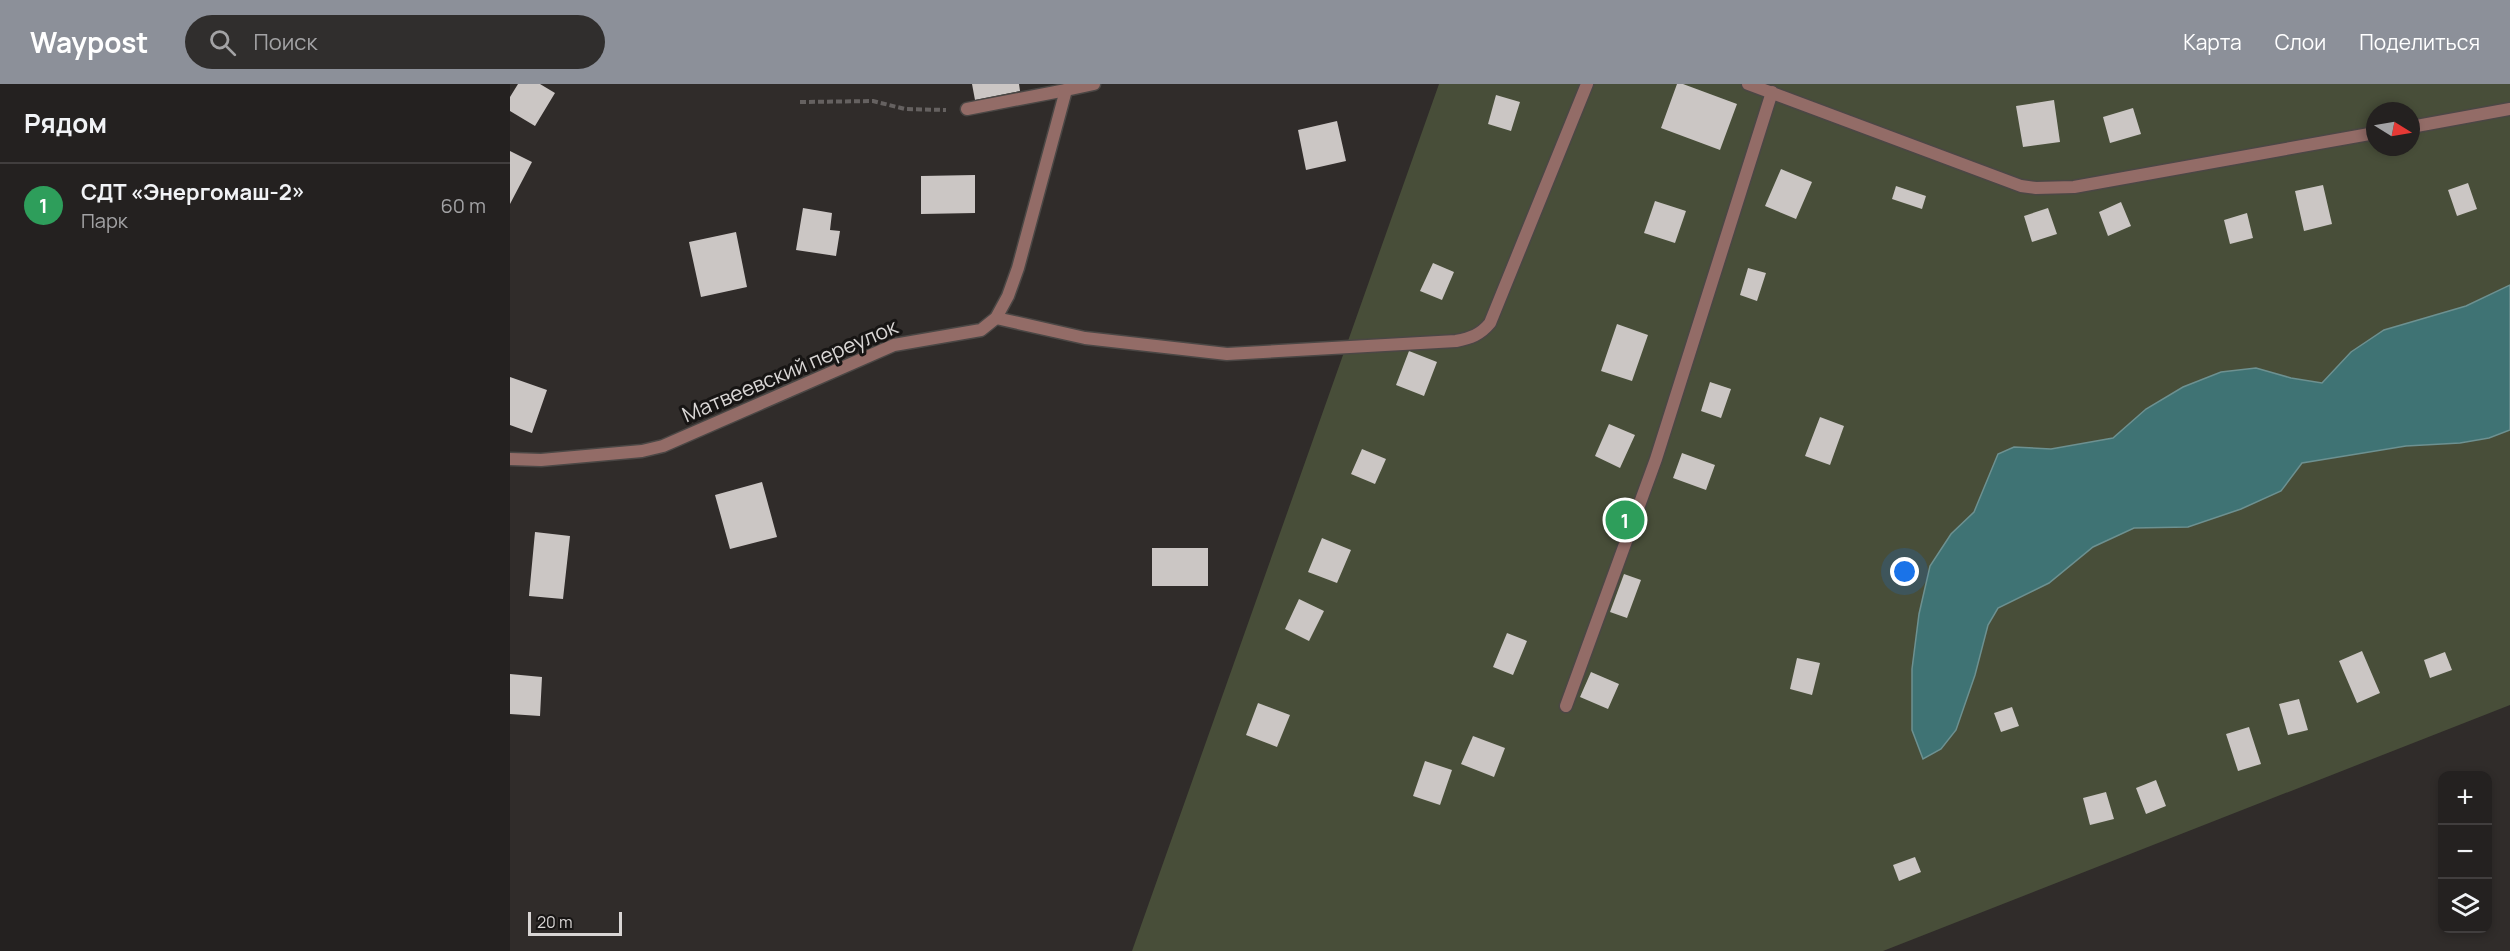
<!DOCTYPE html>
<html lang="ru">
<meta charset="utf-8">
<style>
:root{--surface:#242120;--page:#302e2d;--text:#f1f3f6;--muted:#a3a3a5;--line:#413e3e;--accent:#8c9099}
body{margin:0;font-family:Manrope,sans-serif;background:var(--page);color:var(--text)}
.controls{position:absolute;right:18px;bottom:18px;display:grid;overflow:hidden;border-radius:12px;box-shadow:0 3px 9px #0003}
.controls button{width:54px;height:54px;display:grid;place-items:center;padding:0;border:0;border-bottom:2px solid var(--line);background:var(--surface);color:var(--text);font:30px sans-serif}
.compass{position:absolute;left:1856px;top:18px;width:54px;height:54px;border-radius:50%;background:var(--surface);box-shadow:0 3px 9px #0003;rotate:101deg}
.scale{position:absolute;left:18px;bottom:15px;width:94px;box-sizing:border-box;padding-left:6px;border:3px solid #d9d6d5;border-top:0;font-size:16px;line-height:21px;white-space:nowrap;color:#d9d6d5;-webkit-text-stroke:4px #171514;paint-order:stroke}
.you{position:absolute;left:1395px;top:488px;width:21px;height:21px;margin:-15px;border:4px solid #fff;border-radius:50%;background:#1a73e8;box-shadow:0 0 0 9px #1a73e833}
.badge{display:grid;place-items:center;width:39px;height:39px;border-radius:50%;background:var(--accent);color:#fff;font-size:20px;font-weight:700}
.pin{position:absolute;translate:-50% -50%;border:3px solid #fff;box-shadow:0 2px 6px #0006}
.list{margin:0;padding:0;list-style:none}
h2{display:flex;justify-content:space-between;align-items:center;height:78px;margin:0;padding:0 24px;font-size:26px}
h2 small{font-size:20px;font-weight:400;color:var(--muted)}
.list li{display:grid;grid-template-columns:39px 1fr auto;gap:18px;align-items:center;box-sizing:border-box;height:84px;padding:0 24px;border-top:2px solid var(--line)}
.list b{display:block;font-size:22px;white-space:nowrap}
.list p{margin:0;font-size:20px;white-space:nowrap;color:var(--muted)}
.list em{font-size:20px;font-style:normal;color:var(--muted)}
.icon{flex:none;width:33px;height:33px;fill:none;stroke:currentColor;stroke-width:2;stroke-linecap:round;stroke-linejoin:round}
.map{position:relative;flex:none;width:2000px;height:867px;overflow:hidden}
header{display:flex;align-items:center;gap:36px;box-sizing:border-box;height:84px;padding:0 30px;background:var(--accent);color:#fff}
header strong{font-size:28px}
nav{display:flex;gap:33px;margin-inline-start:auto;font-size:21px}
.search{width:420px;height:54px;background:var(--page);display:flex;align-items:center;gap:15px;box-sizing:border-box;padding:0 21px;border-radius:33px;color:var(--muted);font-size:22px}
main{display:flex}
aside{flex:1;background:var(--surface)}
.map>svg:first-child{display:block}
.green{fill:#484e39;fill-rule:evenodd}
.water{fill:#3f7374;stroke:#6d9191;stroke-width:1.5}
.building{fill:#cbc6c4}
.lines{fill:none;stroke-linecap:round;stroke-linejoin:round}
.lane-casing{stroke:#4b4745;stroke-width:15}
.street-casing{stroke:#4b4745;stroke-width:15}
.path{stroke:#656160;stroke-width:4;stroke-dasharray:6 3;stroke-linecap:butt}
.lane{stroke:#936c67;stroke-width:12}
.street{stroke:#936c67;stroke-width:12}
.labels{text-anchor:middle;stroke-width:6;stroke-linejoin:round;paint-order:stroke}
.street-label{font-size:21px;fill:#d9d6d5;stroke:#171514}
</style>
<header>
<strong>Waypost</strong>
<div class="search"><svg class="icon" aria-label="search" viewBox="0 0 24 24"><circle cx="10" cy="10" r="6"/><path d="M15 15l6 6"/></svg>Поиск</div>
<nav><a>Карта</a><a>Слои</a><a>Поделиться</a></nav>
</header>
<main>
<aside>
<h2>Рядом<small></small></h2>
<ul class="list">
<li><span class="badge" style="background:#2e9e5b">1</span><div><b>СДТ «Энергомаш-2»</b><p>Парк</p></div><em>60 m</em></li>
</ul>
</aside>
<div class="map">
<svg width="2000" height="867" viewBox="0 0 2000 867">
<rect width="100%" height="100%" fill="#302c2a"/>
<path class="green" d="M 929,0 L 2000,0 L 2000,201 L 1956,222 L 1874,246 L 1841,268 L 1812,299 L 1711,288 L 1673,303 L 1636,325 L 1603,354 L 1541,365 L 1504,363 L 1475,402 L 1464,428 L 1441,450 L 1409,530 L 1402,585 L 1402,646 L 1465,591 L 1478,541 L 1488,524 L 1539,499 L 1583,463 L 1624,444 L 1678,443 L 1731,425 L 1771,407 L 1792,379 L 1896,362 L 1950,359 L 1979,354 L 2000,346 L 2000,621 L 1373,867 L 622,867 ZM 1865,27 L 1901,27 L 1901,63 L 1865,63 Z"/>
<path class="water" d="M 2000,201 L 2000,346 L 1979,354 L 1950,359 L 1896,362 L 1792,379 L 1771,407 L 1731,425 L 1678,443 L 1624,444 L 1583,463 L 1539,499 L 1488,524 L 1478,541 L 1465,591 L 1446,646 L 1431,665 L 1413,675 L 1402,646 L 1402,585 L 1409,530 L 1420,482 L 1441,450 L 1464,428 L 1488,370 L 1504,363 L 1541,365 L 1603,354 L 1636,325 L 1673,303 L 1711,288 L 1746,284 L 1781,294 L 1812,299 L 1841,268 L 1874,246 L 1956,222 Z"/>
<path class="building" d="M 8,0 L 30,0 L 45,9 L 25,42 L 0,27 L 0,13 Z
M 462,0 L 509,0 L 510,7 L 465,16 Z
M 1167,0 L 1173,0 L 1227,20 L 1210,66 L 1151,44 Z
M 986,11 L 1010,18 L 1001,47 L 978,40 Z
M 1544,16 L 1550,58 L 1513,63 L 1506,22 Z
M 1623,24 L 1631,50 L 1600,59 L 1593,33 Z
M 827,37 L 836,77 L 796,86 L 788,46 Z
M 0,67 L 22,78 L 0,120 Z
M 1271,85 L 1302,98 L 1286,135 L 1255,122 Z
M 465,91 L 465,129 L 411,130 L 411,92 Z
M 1958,99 L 1967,125 L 1947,132 L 1938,106 Z
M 1813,101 L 1822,140 L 1794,147 L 1785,107 Z
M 1386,102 L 1416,112 L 1412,125 L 1382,115 Z
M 1145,117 L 1176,127 L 1165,159 L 1134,149 Z
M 1611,118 L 1621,142 L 1598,152 L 1589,128 Z
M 293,124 L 322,129 L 320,146 L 330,147 L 326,172 L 286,166 Z
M 1538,124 L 1547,150 L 1522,158 L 1514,132 Z
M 1737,129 L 1743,154 L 1720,160 L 1714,136 Z
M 226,148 L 237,203 L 191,213 L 179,158 Z
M 923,179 L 944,188 L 932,216 L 910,207 Z
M 1238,184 L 1256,189 L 1247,217 L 1230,211 Z
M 1107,240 L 1138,251 L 1122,297 L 1091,287 Z
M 899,267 L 927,278 L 914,312 L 886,301 Z
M 0,293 L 37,306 L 22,349 L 0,341 Z
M 1200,298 L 1221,305 L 1211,334 L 1191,327 Z
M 1310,333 L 1334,342 L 1320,381 L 1295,372 Z
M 1099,340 L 1125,351 L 1110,384 L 1085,372 Z
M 852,365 L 876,375 L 865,400 L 841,390 Z
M 1172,369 L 1205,381 L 1196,406 L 1163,394 Z
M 252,398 L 267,453 L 220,465 L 205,411 Z
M 25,448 L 60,452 L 53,515 L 19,512 Z
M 812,454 L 841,466 L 827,499 L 798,488 Z
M 642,464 L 698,464 L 698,502 L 642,502 Z
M 1114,490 L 1131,496 L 1117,534 L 1100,528 Z
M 789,515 L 814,527 L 799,557 L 775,545 Z
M 997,549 L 1017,557 L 1003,591 L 983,583 Z
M 1852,567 L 1870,609 L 1847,619 L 1829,577 Z
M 1935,568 L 1942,586 L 1920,594 L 1914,576 Z
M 1287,574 L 1310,579 L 1302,611 L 1280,605 Z
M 1081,588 L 1109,600 L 1098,625 L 1070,613 Z
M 0,590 L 32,593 L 30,632 L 0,630 Z
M 1789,615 L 1798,646 L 1778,651 L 1769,620 Z
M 748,619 L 780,631 L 767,663 L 736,651 Z
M 1502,623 L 1509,642 L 1491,648 L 1484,629 Z
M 1739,643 L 1751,680 L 1728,687 L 1716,650 Z
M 963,652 L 995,664 L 984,693 L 951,680 Z
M 915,677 L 942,686 L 930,721 L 903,712 Z
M 1646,696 L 1656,722 L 1636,730 L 1626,704 Z
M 1596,708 L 1604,735 L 1580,741 L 1573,714 Z
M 1405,773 L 1411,788 L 1389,797 L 1383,781 Z"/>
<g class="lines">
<g class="lane-casing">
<path id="lane" d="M 1238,0 L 1511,102 L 1526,104 L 1564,103 L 1865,49
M 457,25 L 556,6
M 1901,43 L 2000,25
M 486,234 L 575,254 L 717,270 L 946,257 C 961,254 970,251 980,239 L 1077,0
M 1056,622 L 1146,375 L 1262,8"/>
</g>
<g class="street-casing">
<path id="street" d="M 0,375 L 31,376 L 132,367 L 153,362 L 384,261 L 471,246 L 486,234 L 498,212 L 508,184 L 556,6 L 584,0"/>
</g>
<path class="path" d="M 290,18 L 363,17 L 395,25 L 436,26"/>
<use href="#lane" class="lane"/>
<use href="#street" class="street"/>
</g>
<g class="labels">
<g class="street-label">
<text transform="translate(280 287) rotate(-23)" y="7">Матвеевский переулок</text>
</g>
</g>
</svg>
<div class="controls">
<button>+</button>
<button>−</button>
<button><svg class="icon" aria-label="layers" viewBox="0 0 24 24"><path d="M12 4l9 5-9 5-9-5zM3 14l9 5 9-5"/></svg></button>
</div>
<svg class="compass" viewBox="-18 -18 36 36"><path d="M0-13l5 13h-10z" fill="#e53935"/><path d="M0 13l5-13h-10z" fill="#a3a3a5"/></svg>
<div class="scale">20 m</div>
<div class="you"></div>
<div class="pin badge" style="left:1115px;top:436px;background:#2e9e5b">1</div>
</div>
</main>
